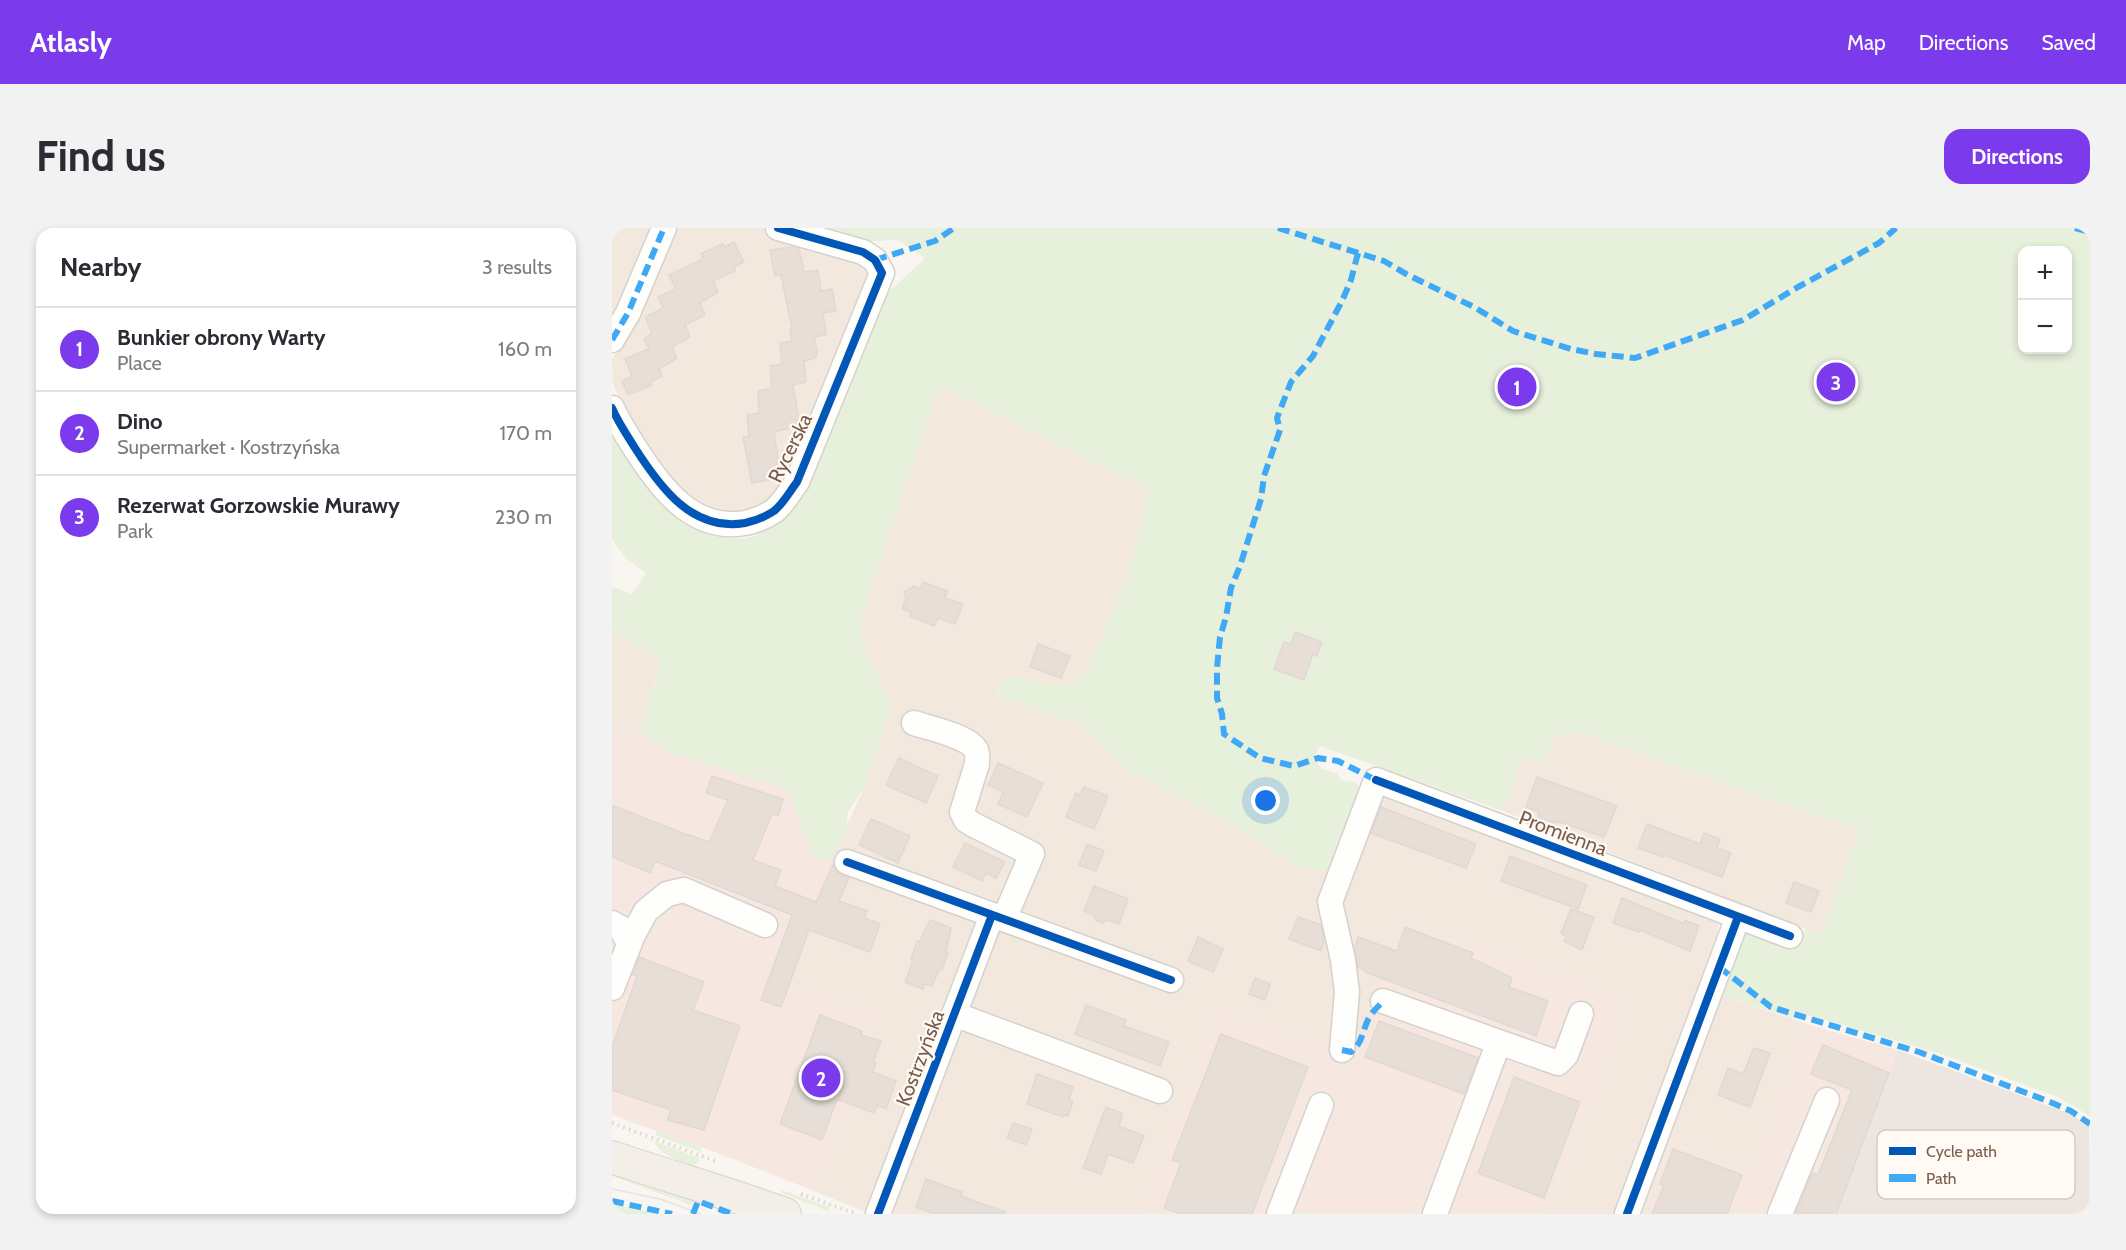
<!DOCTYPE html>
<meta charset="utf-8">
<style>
:root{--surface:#fff;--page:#f2f2f3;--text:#2b2b33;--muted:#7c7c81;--line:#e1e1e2;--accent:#7c3aed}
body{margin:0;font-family:Cabin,sans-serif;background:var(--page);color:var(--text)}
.controls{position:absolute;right:18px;top:18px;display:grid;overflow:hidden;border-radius:12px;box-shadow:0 3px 9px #0003}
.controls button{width:54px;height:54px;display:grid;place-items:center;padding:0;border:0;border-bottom:2px solid var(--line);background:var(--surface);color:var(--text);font:30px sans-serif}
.you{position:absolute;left:654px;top:573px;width:21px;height:21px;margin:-15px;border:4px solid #fff;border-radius:50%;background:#1a73e8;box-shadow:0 0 0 9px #1a73e833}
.badge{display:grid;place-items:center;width:39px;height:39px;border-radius:50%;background:var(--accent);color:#fff;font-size:20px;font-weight:700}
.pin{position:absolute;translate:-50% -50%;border:3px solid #fff;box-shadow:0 2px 6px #0006}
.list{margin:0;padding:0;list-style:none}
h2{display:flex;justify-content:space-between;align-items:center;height:78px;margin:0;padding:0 24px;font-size:26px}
h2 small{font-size:20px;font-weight:400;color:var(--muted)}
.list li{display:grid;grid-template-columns:39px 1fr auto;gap:18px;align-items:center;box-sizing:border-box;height:84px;padding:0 24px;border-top:2px solid var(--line)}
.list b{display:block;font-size:22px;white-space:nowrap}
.list p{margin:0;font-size:20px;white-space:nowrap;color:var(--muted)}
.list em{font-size:20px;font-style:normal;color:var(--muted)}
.map{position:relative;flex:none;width:1478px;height:986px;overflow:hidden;border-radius:18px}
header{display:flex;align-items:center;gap:36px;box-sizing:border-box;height:84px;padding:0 30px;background:var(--accent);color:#fff}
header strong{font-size:28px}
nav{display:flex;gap:33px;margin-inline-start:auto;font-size:21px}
.intro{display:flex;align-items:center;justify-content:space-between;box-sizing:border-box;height:144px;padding:0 36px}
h1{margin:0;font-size:42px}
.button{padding:15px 27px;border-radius:18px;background:var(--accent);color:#fff;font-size:21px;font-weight:700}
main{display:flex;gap:36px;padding:0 36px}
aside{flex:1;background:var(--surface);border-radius:18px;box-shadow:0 3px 9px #0003}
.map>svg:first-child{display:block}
.residential{fill:#f2e8de}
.commercial{fill:#f6e8e1}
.industrial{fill:#ede5e0}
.green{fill:#e7f0db;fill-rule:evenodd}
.building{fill:#e6ded7;stroke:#e2d8d2;stroke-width:1.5}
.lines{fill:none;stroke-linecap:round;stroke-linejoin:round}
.minor-casing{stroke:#d7d1cb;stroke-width:27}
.major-casing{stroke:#dad1cc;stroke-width:34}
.path{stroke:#dcd5d0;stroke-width:4;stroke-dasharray:1.5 4.5;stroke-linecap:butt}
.minor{stroke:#fefefd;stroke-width:24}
.major{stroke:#f3eee8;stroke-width:32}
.tram{stroke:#e6e3e7;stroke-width:1.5}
.quiet{stroke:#3fa9f5;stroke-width:6;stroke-dasharray:12 6;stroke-linecap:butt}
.cycleway-casing{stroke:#fffaf3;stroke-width:11}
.cycleway{stroke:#0057b8;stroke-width:8}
.labels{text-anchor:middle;stroke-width:4.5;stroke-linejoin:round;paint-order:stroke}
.street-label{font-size:20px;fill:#7a5c4d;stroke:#fffaf3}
.key{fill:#fffaf3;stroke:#d7cbc1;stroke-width:1.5}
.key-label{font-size:16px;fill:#7a5c4d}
</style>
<header>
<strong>Atlasly</strong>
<nav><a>Map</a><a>Directions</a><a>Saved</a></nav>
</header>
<div class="intro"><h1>Find us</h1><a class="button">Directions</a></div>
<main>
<aside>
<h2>Nearby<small>3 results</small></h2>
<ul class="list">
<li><span class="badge">1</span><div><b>Bunkier obrony Warty</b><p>Place</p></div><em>160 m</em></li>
<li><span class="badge">2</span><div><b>Dino</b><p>Supermarket · Kostrzyńska</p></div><em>170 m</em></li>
<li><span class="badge">3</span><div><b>Rezerwat Gorzowskie Murawy</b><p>Park</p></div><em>230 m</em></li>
</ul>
</aside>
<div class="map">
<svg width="1478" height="986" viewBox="0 0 1478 986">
<rect width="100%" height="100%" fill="#f9f5f0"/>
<path class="residential" d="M 0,0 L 48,0 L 0,100 Z
M 58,0 L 150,0 L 245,28 L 256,36 L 258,55 L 184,235 L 165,268 L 132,287 L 85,280 L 27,217 L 1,156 L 0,132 Z
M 328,158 L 538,261 L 516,349 L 475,443 L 465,455 L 441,456 L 396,448 L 383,465 L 460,494 L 464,489 L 518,543 L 625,599 L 691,641 L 771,562 L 1107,694 L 1096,762 L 1011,986 L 935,986 L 1017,774 L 790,693 L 745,833 L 607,781 L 529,986 L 272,986 L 382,705 L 395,702 L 364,691 L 254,984 L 202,963 L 265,785 L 177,756 L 206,675 L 218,634 L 253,558 L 280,476 L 253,420 L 248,396 L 275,310 Z
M 0,401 L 31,422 L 49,429 L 28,506 L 0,502 Z
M 969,504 L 1147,568 L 1247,602 L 1209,707 L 891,583 L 911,529 L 942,508 Z
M 1109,767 L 1195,796 L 1141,945 L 1054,911 Z"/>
<path class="commercial" d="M 0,502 L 28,506 L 59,525 L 176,561 L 201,629 L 218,634 L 206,675 L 178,756 L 266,785 L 202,963 L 103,924 L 0,887 Z
M 790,692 L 1017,774 L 935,986 L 529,986 L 607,781 L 745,833 Z
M 1195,796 L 1286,822 L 1224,986 L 1026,986 L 1054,911 L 1141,944 Z"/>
<path class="industrial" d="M 1286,822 L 1461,887 L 1477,899 L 1478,986 L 1224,986 Z"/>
<path class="green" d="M 187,0 L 1478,0 L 1478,888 L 1446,869 L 1323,824 L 1183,783 L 1180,790 L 1109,767 L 1135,697 L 1185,716 L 1193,701 L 1209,707 L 1247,602 L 1147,568 L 969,504 L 942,508 L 932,536 L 911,529 L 891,583 L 708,518 L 701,531 L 710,541 L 725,545 L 729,552 L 742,554 L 755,563 L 720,642 L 691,641 L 625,599 L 518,543 L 464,489 L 461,495 L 382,464 L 396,448 L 441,456 L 465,455 L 475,443 L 516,349 L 538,262 L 328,158 L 275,310 L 248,396 L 253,420 L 280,476 L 253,558 L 236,584 L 234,602 L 218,634 L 201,629 L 176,561 L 59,525 L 28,506 L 49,430 L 31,422 L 0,401 L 0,359 L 20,366 L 34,345 L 15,331 L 0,312 L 0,199 L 91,303 C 125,313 135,316 165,295 L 263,77 L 313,30 L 286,12 L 237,14 ZM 1410,22 L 1456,22 L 1456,122 L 1410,122 Z
M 45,903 L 90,919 L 89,924 L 43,907 Z
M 42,913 L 87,930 L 85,936 L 81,938 C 67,932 48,928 42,913 Z
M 0,938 L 83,966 L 79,977 L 0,948 Z
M 170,962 L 217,979 L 216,983 L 169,965 Z
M 0,976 L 47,986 L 0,986 Z"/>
<path class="building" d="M 122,14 L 132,34 L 122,39 L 123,43 L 101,53 L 106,64 L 88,75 L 93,87 L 73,97 L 78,109 L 60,119 L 65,130 L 47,141 L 50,148 L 38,154 L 40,157 L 16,167 L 10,153 L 20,148 L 13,131 L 37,121 L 32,111 L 40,105 L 33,89 L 51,80 L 46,69 L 64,61 L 57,47 L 91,31 L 89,26 L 111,16 L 113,19 Z
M 180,19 L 187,21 L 192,44 L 206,42 L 209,63 L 220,61 L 224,83 L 211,85 L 214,107 L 202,109 L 205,123 L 204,130 L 192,133 L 194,154 L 181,157 L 188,198 L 162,204 L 166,230 L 164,230 L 167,250 L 140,255 L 131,209 L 137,208 L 135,187 L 147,185 L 146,163 L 160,160 L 158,138 L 170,136 L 168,115 L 180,113 L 178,101 L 180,101 L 169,47 L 163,48 L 158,22 Z
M 311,354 L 335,363 L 333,370 L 351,376 L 343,396 L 326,390 L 322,398 L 298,388 L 299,384 L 290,381 L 294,370 L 292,364 L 302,358 L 308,361 Z
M 683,404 L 710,414 L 705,428 L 701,426 L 692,452 L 662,441 L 672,414 L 679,416 Z
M 426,416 L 458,428 L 449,450 L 418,439 Z
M 287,530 L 326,548 L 314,575 L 274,557 Z
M 386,535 L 431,555 L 415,589 L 386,576 L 391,564 L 376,557 Z
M 100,548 L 171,571 L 166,588 L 160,586 L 141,632 L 169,642 L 163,658 L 204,674 L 221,637 L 225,644 L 237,650 L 227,673 L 255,683 L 252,690 L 268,696 L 258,724 L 197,702 L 169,779 L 149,772 L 180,687 L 43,633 L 38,645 L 0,629 L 0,577 L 78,608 L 78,607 L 97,614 L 116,572 L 94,565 Z
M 925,549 L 1005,578 L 992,609 L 944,593 L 943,595 L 925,590 L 927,584 L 914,579 Z
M 472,559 L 496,568 L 482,601 L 454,589 L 464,565 L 468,567 Z
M 769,579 L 864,616 L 854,640 L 759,605 Z
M 259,591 L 298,608 L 286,635 L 247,617 Z
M 1035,596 L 1088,616 L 1092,605 L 1108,611 L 1105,620 L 1119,625 L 1110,649 L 1052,627 L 1051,629 L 1026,620 Z
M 353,615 L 393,634 L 384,650 L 374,645 L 370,653 L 341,639 Z
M 475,616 L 492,623 L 484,643 L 467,637 Z
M 898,628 L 975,657 L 966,681 L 889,653 Z
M 1182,654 L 1207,663 L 1199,684 L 1174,675 Z
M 482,658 L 516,671 L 507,696 L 497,692 L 490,695 L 485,693 L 480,686 L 472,683 Z
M 1010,670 L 1072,696 L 1073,692 L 1087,698 L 1078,723 L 1028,702 L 1027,704 L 1001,695 Z
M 959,681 L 982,689 L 970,722 L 952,713 L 954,708 L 949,705 Z
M 686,689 L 709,697 L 712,714 L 709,723 L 677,711 Z
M 318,692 L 339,700 L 334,724 L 336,725 L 330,742 L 327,742 L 320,758 L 313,755 L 311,761 L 293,754 L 301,732 L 299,731 L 305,713 L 307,714 Z
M 793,699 L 861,725 L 859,730 L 900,750 L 897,759 L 936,773 L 924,808 L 753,744 L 753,742 L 746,739 L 743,719 L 746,709 L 785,723 Z
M 586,709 L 611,721 L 601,744 L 576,733 Z
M 27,729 L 92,754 L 81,782 L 128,798 L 92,902 L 55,892 L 59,882 L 0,862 L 0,819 L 25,748 L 21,747 Z
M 643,750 L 658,756 L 653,772 L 637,766 Z
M 474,777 L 514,792 L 512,798 L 557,814 L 548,838 L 463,806 Z
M 208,787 L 250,803 L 249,807 L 269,813 L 261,834 L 264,835 L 261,844 L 284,853 L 274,881 L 265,877 L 262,885 L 225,871 L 210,912 L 168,896 Z
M 767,793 L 866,830 L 852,866 L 753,829 Z
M 609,806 L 696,839 L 640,986 L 568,986 L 552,980 L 569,935 L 560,932 Z
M 1211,817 L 1277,845 L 1224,986 L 1184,986 L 1200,945 L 1206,947 L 1240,862 L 1199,846 Z
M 1142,820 L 1158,825 L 1138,879 L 1106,867 L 1116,840 L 1131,846 Z
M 425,846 L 461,859 L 457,872 L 461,873 L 456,888 L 451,887 L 451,889 L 415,876 Z
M 902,849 L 968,874 L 932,970 L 866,945 Z
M 494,879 L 511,886 L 507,898 L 532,908 L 521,935 L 496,926 L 489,946 L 471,940 Z
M 401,895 L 420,901 L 414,917 L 395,910 Z
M 1061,921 L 1130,947 L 1115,986 L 1040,986 L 1052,957 L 1048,956 Z
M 314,951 L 350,964 L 349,968 L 393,984 L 392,986 L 322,986 L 304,979 Z"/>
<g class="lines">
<g class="minor-casing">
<path id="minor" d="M 0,112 L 16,85 L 52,0
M 0,180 C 6,194 15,207 23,220 C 48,259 80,304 133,295 C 143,293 153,289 162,283 C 171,276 178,263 185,254 L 270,45 L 263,32 L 251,24 L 166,0
M 302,495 C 317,500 356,508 364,522 C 366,526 365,531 365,536 L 350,584 L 354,592 L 362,597 L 420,626 L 392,691
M 235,634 L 559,752
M 0,695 L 9,700 L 17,716
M 0,760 L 21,707 L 34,683 L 55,666 L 72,662 L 153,697
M 771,773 L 946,835 L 954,827 L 969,786
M 342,786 L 548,863
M 730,822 L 735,764 L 731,732 L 718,674 L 764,552 L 1178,708
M 266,986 L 380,687
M 667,986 L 709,877
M 823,986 L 886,816
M 1015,986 L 1126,689
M 1168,986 L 1215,872"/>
</g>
<g class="major-casing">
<path id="major" d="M 0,929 C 58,949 116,965 173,986"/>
</g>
<path class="path" d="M 0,895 L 103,933
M 189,966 L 244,986"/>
<use href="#minor" class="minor"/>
<use href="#major" class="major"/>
<path class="tram" d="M 0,961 L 48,971 L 89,986"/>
<path class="quiet" d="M 666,0 L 772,33 L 796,47 L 862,79 L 901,103 L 959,121 L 984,126 L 1023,130 L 1131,92 L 1186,59 L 1267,15 L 1284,0
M 1463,0 L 1478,4
M 746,25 L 739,52 L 730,73 L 701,128 L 679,154 L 665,190 L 668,202 L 652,248 L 649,271 L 628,338 L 619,360 L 614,389 L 608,409 L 605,440 L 605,470 L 610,486 L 612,506 L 648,530 L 682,538 L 706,530 L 726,533 L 764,552
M 263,32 L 323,13 L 342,0
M 0,112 L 16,85 L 52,0
M 1107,739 L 1159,779 L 1307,824 L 1438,874 L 1459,883 L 1478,896
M 730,822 L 739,824 C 752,814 750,801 758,788 C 761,783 767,778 771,773
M 0,973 L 60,986
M 81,986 L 86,973 L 120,986"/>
<g class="cycleway-casing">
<path id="cycleway" d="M 0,180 C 6,194 15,207 23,220 C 48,259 80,304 133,295 C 143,293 153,289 162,283 C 171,276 178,263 185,254 L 270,45 L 263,32 L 251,24 L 166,0
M 764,552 L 1178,708
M 235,634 L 559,752
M 266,986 L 380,687
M 1015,986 L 1126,689"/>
</g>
<use href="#cycleway" class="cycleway"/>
</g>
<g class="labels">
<g class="street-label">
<text transform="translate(178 220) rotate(-64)" y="7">Rycerska</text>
<text transform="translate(951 605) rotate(21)" y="7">Promienna</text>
<text transform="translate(308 830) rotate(-69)" y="7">Kostrzyńska</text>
</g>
</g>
<rect x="1265" y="902" width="198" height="69" rx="9" class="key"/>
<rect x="1277" y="919" width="27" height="8" fill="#0057b8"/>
<rect x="1277" y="946" width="27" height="8" fill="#3fa9f5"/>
<g class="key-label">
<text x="1314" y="929">Cycle path</text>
<text x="1314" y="956">Path</text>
</g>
</svg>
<div class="controls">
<button>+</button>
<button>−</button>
</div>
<div class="you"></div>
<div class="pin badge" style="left:905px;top:159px">1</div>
<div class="pin badge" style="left:209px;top:850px">2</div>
<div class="pin badge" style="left:1224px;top:154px">3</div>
</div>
</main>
